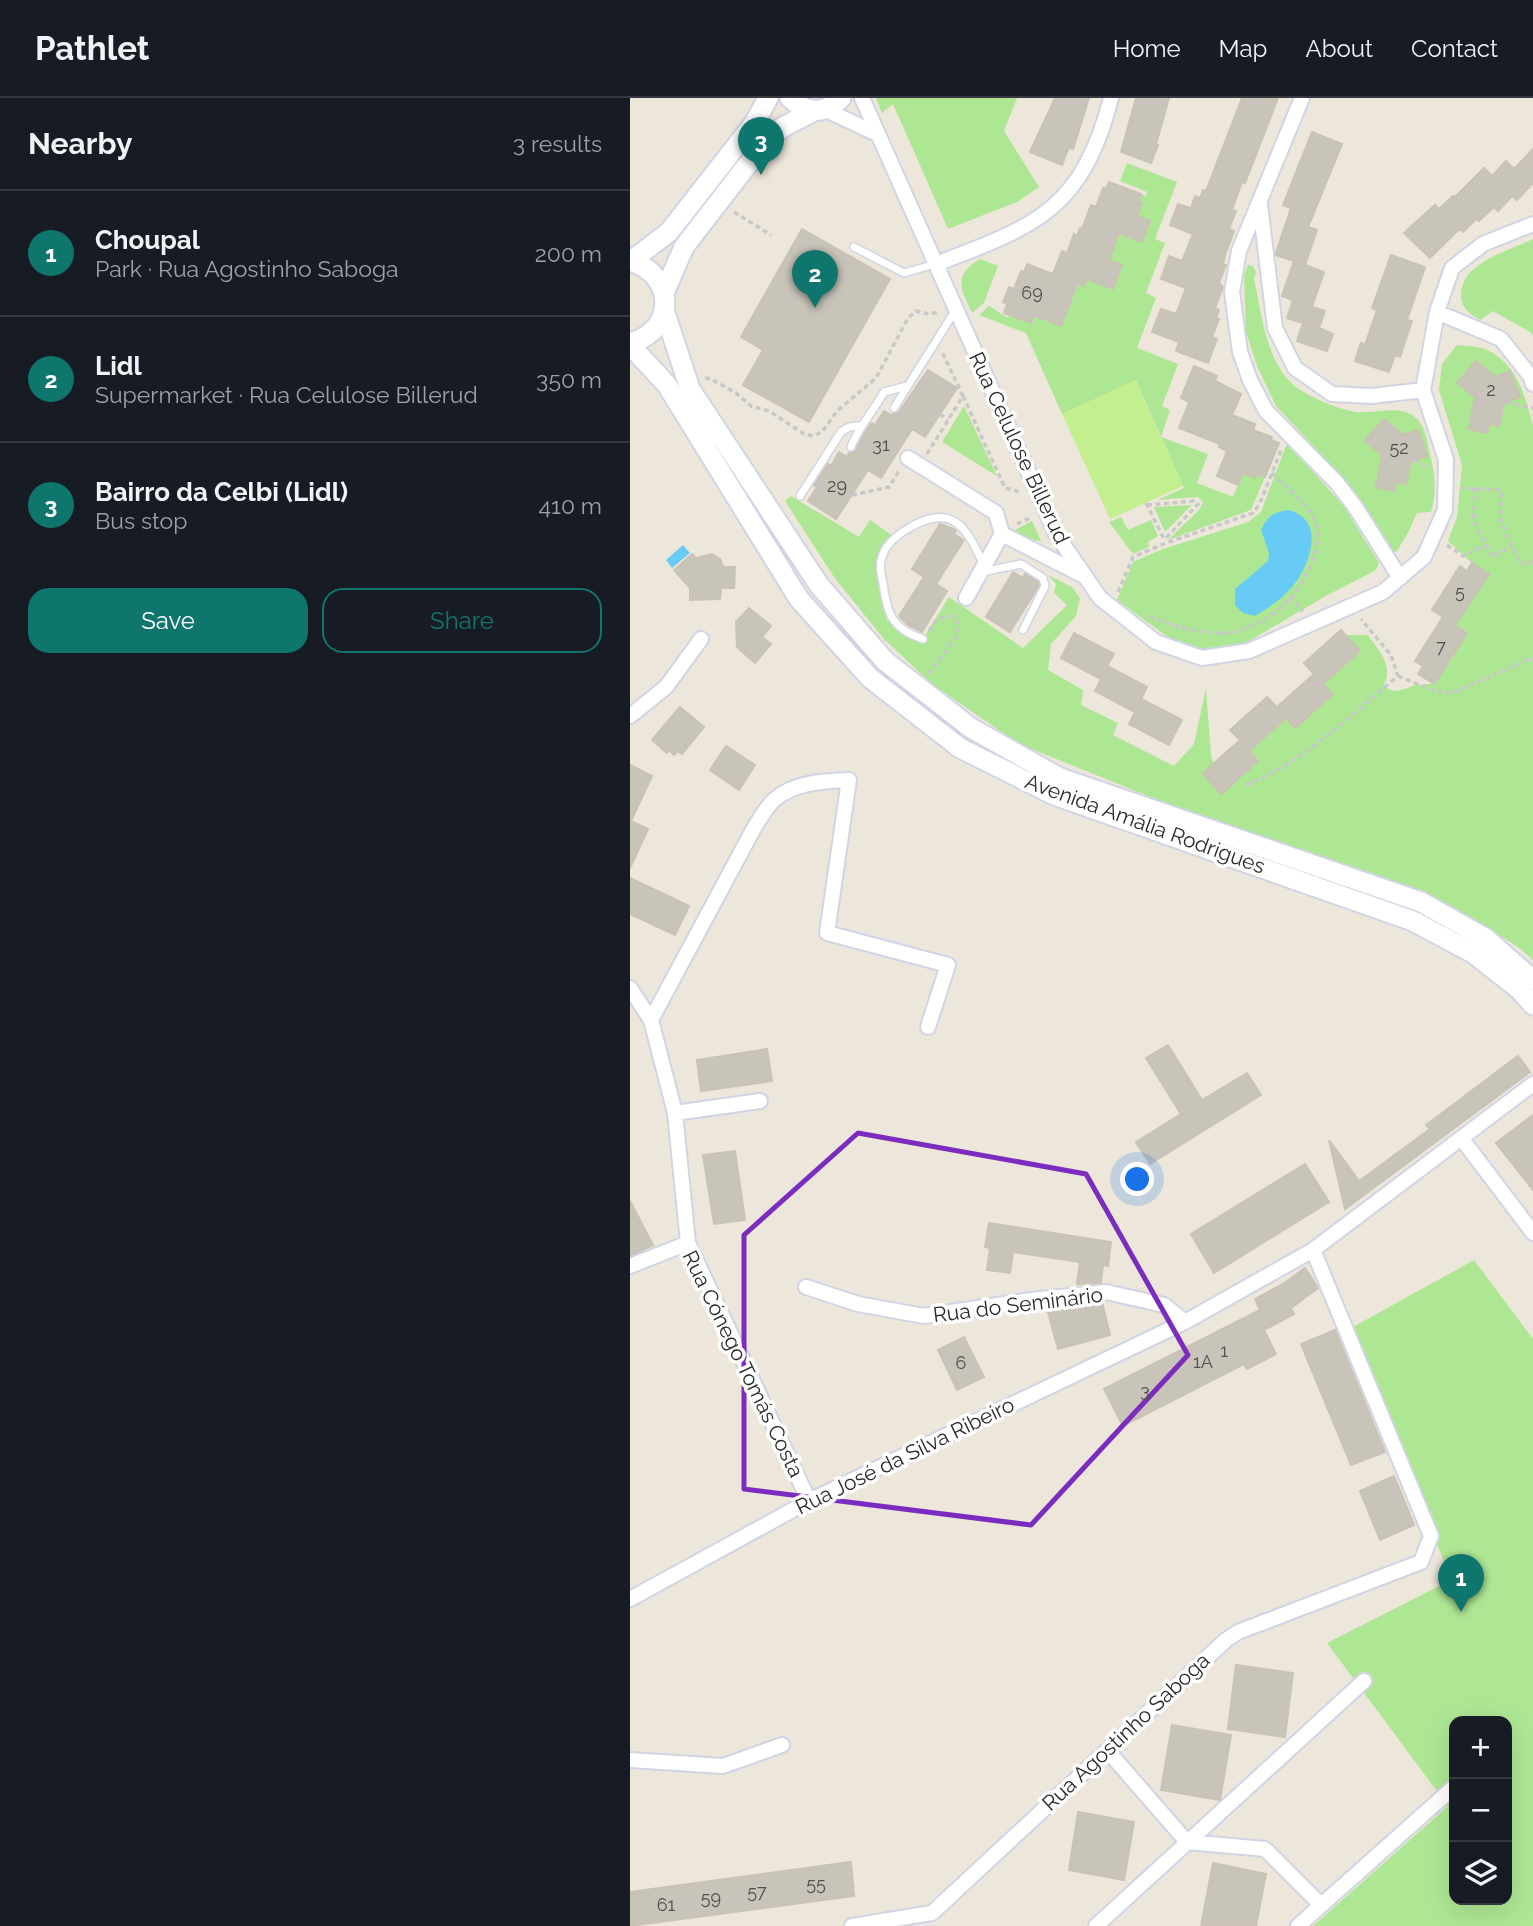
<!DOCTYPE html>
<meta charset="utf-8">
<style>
:root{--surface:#171b24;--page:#20242c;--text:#f1f3f6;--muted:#9ea1a6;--line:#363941;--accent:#0f766e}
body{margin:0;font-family:Raleway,sans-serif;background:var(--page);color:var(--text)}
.controls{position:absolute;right:21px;bottom:21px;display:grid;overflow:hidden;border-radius:14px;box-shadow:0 7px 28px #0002}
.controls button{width:63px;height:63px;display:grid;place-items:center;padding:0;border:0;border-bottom:2px solid var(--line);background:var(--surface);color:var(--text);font:35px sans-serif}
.you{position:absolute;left:508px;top:1082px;width:24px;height:24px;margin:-18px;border:5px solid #fff;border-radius:50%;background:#1a73e8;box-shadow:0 0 0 10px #1a73e833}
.badge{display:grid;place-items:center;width:46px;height:46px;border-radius:50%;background:var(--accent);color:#fff;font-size:23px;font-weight:700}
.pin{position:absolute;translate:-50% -58px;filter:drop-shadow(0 2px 4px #0008)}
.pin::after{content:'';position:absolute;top:37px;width:24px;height:21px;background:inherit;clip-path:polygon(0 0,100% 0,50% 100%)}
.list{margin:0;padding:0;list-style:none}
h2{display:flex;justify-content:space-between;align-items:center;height:91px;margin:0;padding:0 28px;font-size:30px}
h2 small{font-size:23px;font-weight:400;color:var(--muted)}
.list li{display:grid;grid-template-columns:46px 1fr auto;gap:21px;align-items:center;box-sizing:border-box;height:126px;padding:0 28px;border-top:2px solid var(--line)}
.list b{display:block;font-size:26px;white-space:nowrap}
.list p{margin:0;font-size:23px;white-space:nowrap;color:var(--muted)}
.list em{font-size:23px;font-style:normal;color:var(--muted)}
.actions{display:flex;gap:14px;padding:21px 28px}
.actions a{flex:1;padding:16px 0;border:2px solid var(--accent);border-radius:21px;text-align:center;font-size:24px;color:var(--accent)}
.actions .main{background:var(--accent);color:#fff}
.icon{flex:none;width:38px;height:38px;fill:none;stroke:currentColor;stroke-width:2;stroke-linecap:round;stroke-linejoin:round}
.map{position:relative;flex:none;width:903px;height:1828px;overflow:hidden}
header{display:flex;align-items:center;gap:42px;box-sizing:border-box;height:98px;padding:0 35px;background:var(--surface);border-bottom:2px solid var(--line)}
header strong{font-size:33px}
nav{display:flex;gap:38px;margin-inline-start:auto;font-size:24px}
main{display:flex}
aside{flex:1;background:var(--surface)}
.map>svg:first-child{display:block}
.green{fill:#aee794;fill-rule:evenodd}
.pitch{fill:#c3ef8f}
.water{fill:#68cbf6}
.building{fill:#c8c4ba;stroke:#c9c2b5;stroke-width:2}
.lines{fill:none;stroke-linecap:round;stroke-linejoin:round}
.lane-casing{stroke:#d1d4e4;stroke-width:10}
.street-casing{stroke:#d1d4e4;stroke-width:18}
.secondary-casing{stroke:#d1d4e4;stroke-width:23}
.path{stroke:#c8c8c8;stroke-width:3.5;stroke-dasharray:5 3.5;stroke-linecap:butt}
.lane{stroke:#fff;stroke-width:7}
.street{stroke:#fff;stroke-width:14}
.secondary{stroke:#fff;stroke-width:19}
.marked{fill:none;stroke:#7b2cbf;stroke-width:5;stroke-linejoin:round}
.labels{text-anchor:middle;stroke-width:7;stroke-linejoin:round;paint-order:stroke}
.number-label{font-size:18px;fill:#52504e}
.street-label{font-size:21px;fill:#2a2a2a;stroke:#fff}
</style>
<header>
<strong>Pathlet</strong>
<nav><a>Home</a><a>Map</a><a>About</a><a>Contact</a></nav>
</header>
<main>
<aside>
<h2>Nearby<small>3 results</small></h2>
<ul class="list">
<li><span class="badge">1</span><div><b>Choupal</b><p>Park · Rua Agostinho Saboga</p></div><em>200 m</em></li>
<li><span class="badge">2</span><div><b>Lidl</b><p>Supermarket · Rua Celulose Billerud</p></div><em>350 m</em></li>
<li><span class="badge">3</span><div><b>Bairro da Celbi (Lidl)</b><p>Bus stop</p></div><em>410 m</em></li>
</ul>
<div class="actions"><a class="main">Save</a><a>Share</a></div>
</aside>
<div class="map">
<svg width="903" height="1828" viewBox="0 0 903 1828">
<rect width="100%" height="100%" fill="#ede6db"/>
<path class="green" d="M 246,0 L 387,0 L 374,33 L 409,89 L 387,104 L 318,131 L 263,6 L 252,15 Z
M 497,65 L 547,84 L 525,141 L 535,145 L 516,195 L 526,200 L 507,250 L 548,266 L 532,308 L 540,312 L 531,339 L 578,356 L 567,385 L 603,399 L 613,375 L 625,379 L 627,376 L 635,379 L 621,412 L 538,442 L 569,412 L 573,404 L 568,399 L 527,402 L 554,390 L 506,283 L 432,316 L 396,235 L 349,217 L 359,208 L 378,220 L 379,217 L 401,225 L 429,179 L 454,188 L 457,181 L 483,190 L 492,168 L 479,162 L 484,150 L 480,149 L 486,134 L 511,144 L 520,123 L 507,118 L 511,105 L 508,104 L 511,96 L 516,98 L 517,94 L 490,83 Z
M 903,141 L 903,238 L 900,234 L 863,213 L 850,222 C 840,216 831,210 831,198 C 830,165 878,153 903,141 Z
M 350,161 L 368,168 L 354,205 L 342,215 C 330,190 323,177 350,161 Z
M 618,167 L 623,168 L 626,174 L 624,181 C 632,217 636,265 666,289 C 679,299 710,312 726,314 C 746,316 772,305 787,321 C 796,330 797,344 800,356 C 805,377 807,392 801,414 L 787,415 L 779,433 L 767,453 L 763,454 L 729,402 L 702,368 L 646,308 L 627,268 L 616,234 L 614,178 Z
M 827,247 C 836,248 851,248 859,253 C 888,268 895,298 903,327 L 903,862 L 888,849 L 811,802 L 538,706 L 389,646 L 303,587 L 254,541 L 204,479 L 155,403 L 161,398 L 229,439 L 240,422 L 263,438 L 249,472 L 257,523 L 291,544 L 319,499 L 393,550 L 437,507 L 424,495 L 426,486 L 418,477 L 442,489 L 450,500 L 446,518 L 421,546 L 418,572 L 453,592 L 451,607 L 488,625 L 483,637 L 544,668 L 564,646 L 576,590 L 581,657 L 584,666 L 573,676 L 591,696 L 628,663 L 619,653 L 656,620 L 702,596 L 693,586 L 730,553 L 716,537 L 738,537 C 749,553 765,569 753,588 C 764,595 769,593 780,589 C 787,586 796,586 804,586 L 837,535 L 825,527 L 858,476 L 842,465 L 818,443 L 827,419 L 832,367 L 809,292 L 812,266 Z
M 334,308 L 367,378 L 312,344 Z
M 657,345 L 713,407 L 749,465 L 746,472 L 694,499 L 609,549 L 577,553 L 542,542 L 487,502 L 503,464 L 533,451 L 618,424 L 631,414 Z
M 562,407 L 535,434 L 524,409 Z
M 491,419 L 498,432 L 521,422 L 528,438 L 518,444 L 519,449 L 503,456 L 479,424 Z
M 402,423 L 411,443 L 398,442 L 385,432 Z
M 844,1162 L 903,1241 L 903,1828 L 683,1828 L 818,1708 L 697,1545 L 821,1482 L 723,1229 ZM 824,1623 L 877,1623 L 877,1802 L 824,1802 Z"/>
<path class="pitch" d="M 505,282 L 553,388 L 480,421 L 432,316 Z"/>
<path class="water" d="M 658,412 C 696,421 681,465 663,488 C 653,500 639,510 625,518 L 613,515 L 605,507 L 605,491 L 638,463 L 639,455 L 631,432 C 637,419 643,414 658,412 Z
M 53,447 L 60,455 L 42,470 L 36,462 Z"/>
<path class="building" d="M 425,0 L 459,0 L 443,51 L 439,49 L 432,67 L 400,54 Z
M 506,0 L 539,0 L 526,46 L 528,47 L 521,65 L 491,54 Z
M 612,0 L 648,0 L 615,85 L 612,84 L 602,112 L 606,113 L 599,131 L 604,133 L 595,157 L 593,166 L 596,167 L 589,185 L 593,189 L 585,210 L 589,212 L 586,220 L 589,221 L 582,239 L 587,241 L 578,265 L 546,253 L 549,244 L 522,234 L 531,211 L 546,216 L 556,190 L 531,181 L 539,158 L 552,163 L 563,136 L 540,127 L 548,106 L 561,110 L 565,98 L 570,100 L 573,92 L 576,93 Z
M 682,34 L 712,46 L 678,129 L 687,132 L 675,167 L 646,157 L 646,155 L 661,110 L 653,107 Z
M 903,51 L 903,85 L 887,102 L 882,98 L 868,113 L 864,109 L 849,123 L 846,121 L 833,134 L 829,131 L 800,160 L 774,135 L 805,107 L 809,111 L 823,98 L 825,99 L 854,70 L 862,78 L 876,63 L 884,71 Z
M 479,84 L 511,96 L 508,104 L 512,105 L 507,118 L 520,123 L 512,144 L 489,135 L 479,162 L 492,167 L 483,191 L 457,181 L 454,188 L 447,186 L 431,228 L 404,217 L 401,225 L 374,215 L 377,206 L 373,204 L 379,189 L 384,191 L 391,173 L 394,174 L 397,166 L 423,176 L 432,153 L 437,155 L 444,136 L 447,138 L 450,130 L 452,131 L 461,107 L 466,109 L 473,90 L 476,91 Z
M 172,131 L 260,181 L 179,324 L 113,287 L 133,252 L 111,239 Z
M 761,157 L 795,169 L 777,222 L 782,223 L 770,259 L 765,257 L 759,274 L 725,263 L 731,245 L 735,247 L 747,212 L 742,210 Z
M 664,163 L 694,174 L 682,209 L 695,213 L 689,230 L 703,236 L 697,253 L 667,243 L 673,225 L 657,220 L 663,202 L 652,198 Z
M 846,263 L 865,279 L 880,273 L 890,299 L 874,305 L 869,328 L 859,326 L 857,335 L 839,331 L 845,299 L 827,285 Z
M 564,268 L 587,278 L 585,283 L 611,296 L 602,317 L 625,326 L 623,332 L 642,339 L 641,342 L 649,345 L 635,379 L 627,376 L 625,380 L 613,375 L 608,387 L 587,378 L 597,353 L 589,349 L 590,346 L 549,330 L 559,304 L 551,300 Z
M 298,272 L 327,290 L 295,339 L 282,331 L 251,380 L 238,372 L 206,421 L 178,403 L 187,389 L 184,387 L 198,366 L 201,368 L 209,354 L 217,359 L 219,355 L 225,353 L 237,331 L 242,325 L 245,327 L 254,313 L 261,317 L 269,314 Z
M 754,321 L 773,337 L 788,332 L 797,358 L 781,363 L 776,386 L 765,384 L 764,393 L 746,389 L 752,357 L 735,343 Z
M 310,426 L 324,431 L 326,433 L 324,436 L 334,442 L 306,486 L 317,493 L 292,534 L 278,527 L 269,518 L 294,479 L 282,471 Z
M 62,456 L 66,460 L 82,456 L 90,461 L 93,469 L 105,469 L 104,490 L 91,490 L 90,501 L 60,502 L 60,490 L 44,472 Z
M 842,465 L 859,476 L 825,527 L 837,535 L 804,586 L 788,576 L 793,568 L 785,563 L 813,519 L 802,512 L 830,468 L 837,473 Z
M 383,474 L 393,480 L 395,476 L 408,484 L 409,487 L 380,534 L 356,519 Z
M 119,510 L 141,528 L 132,539 L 141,546 L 125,565 L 107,549 L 106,524 Z
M 711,532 L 730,553 L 693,586 L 703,596 L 665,630 L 656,620 L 619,653 L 628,663 L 591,696 L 573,675 L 610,642 L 600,632 L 637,599 L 647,609 L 684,576 L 674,565 Z
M 444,535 L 484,556 L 477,568 L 517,589 L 511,601 L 552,622 L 539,647 L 499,626 L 505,614 L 465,593 L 471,581 L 431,560 Z
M 50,609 L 74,629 L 52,656 L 48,653 L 44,657 L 39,652 L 37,655 L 22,642 Z
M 96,648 L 125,667 L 109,692 L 80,672 Z
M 0,667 L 22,678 L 1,723 L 18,731 L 0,770 Z
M 0,780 L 59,808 L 45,837 L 0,816 Z
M 538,947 L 572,1002 L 617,975 L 631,997 L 520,1066 L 506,1044 L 551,1016 L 516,960 Z
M 137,951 L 142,983 L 71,993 L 67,962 Z
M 888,958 L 900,974 L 715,1111 L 699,1042 L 729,1083 L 800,1031 L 796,1027 Z
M 903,1017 L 903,1092 L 866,1045 Z
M 105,1053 L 115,1122 L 84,1126 L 73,1057 Z
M 675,1066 L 699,1104 L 584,1175 L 561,1136 Z
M 0,1103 L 23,1147 L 0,1158 Z
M 359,1125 L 481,1144 L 478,1168 L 473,1167 L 471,1185 L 447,1186 L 450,1164 L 383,1154 L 380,1175 L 357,1172 L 360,1150 L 355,1149 Z
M 675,1170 L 688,1190 L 661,1210 L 664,1216 L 634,1232 L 646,1256 L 617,1271 L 614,1266 L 493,1328 L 474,1291 L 630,1212 L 625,1201 L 653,1186 Z
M 472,1204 L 480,1237 L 428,1251 L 418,1214 L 449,1207 Z
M 705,1232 L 755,1354 L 721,1367 L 671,1246 Z
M 334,1239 L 354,1279 L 327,1292 L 308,1252 Z
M 764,1378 L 784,1427 L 750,1442 L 730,1393 Z
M 606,1567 L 663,1575 L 655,1639 L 598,1631 Z
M 542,1627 L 601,1637 L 590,1702 L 531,1692 Z
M 448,1714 L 504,1724 L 494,1782 L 439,1772 Z
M 221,1764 L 224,1798 L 0,1828 L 0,1794 Z
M 583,1765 L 636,1776 L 626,1828 L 571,1828 Z"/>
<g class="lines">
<g class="lane-casing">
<path id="lane" d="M 224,149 L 274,175 L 305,166
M 264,310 L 325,213
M 221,349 C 229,328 243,314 254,294 L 277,288
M 170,398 L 211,334 L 219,329 L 229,328
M 351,474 L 391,466 L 413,480 L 415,488 L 393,532
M 293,541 C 262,531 257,516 253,485 C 251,477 249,467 252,459 C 256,445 270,435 281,429 C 324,404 338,432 354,468"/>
</g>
<g class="street-casing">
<path id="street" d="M 232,0 L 426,436 L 470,500 L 526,544 L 572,560 L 619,553 L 753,494 L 794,459 L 815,412 L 816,362 L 793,292 L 807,214 L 822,170 L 853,146 L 903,126
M 672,0 L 609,153 L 602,194 L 610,254 L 620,282 L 636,313 L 707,385 L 726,410 L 770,480
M 196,12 L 247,36
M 630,107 L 645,230 L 665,270 L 702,296 L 742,298 L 793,292
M 306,166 C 406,128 452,112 481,0
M 807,214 L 871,241 L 901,279 L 903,286
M 278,360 L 366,415 L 372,436 L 452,477
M 336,500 L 372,436
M 0,618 L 36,589 L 71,541
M 0,890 L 21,922 L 45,1015 L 58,1145 L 179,1403
M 21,922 L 124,730 C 130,721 136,709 144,702 C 163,684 195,683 219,682 L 197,835 L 318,867 L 298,929
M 45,1015 L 130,1003
M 832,1041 L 903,1135
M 0,1168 L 58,1145
M 176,1189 L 228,1206 L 294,1218 L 401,1202 L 476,1194 L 534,1207 L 555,1224
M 0,1501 L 179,1403 L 555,1224 L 683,1152 L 903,986
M 477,1652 L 557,1744 L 635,1751 L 691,1807
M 0,1662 L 93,1668 L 152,1647
M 222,1828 L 302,1815 L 596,1542 L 608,1534 L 791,1464 L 801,1438 L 683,1152
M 466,1828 L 734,1583
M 668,1828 L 824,1689"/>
</g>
<g class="secondary-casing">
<path id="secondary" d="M 160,0 C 177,16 194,17 211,0
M 0,163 C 46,177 47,232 0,245
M 1,163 L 39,134 L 125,24 L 138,0
M 34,195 L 54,149 L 135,44 L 153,29 L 182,14
M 34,212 L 60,291 L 189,487 L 255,563 L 341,630 L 430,680 L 791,804 L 855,840 L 903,882
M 0,247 L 37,287 L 169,501 L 240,580 L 330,650 L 424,697 L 783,823 L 843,855 L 890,892 L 903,907"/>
</g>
<path class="path" d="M 104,114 L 141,137
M 75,280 L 81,281 L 106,295 L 121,308 L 139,313 L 174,336 L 183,338 L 192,334 L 207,313 L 246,280 L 278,220 L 286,213 L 299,216 L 310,214
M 333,298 L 375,390 L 390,394
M 876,304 L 903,310
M 310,316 L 318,322
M 297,356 L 333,298 L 312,254
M 784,362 L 800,371
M 831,390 L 871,392 L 871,424 L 891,466 L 903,464
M 846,390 L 843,421 L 862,459 L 882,448
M 222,397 L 259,389 L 269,373
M 516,405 L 535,443
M 517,407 L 564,403 L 568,406 L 535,441
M 387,426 L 402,419
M 817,447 L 833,458 L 855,448
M 488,494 L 503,459 L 536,445 L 623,415 L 630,405 L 652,350
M 659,499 L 673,513
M 520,519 C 544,528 572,537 599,535 C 615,533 640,520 652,509 C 670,492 697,449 685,423 C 677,404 656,389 642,375
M 299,533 L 307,521 L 327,517
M 298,576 L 327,538 L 327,518
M 768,578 L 802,592 L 822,595 L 903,560
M 616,687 C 674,664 721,617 768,578 L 761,557 L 731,521"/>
<use href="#lane" class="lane"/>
<use href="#street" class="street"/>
<use href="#secondary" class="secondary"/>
</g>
<path class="marked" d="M 228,1035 L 456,1076 L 558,1257 L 401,1427 L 114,1391 L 114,1137 Z"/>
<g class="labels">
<g class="number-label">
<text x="402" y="201">69</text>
<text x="861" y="298">2</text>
<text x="251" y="353">31</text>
<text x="769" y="356">52</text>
<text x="207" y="394">29</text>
<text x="830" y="500">5</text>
<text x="811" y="555">7</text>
<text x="594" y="1259">1</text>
<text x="573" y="1270">1A</text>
<text x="331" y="1271">6</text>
<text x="515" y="1299">3</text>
<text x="186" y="1792">55</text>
<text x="127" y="1800">57</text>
<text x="81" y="1806">59</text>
<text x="36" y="1813">61</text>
</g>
<g class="street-label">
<text transform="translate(389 350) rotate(65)" y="7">Rua Celulose Billerud</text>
<text transform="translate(515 726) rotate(20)" y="7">Avenida Amália Rodrigues</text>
<text transform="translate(388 1207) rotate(-7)" y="7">Rua do Seminário</text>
<text transform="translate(113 1266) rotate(64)" y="7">Rua Cónego Tomás Costa</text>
<text transform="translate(275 1358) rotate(-26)" y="7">Rua José da Silva Ribeiro</text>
<text transform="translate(496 1634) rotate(-43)" y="7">Rua Agostinho Saboga</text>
</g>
</g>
</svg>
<div class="controls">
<button>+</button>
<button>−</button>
<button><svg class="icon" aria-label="layers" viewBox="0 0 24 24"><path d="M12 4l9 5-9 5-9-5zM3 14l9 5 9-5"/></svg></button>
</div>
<div class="you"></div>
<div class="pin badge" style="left:831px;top:1514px">1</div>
<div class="pin badge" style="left:185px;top:210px">2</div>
<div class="pin badge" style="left:131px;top:77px">3</div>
</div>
</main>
